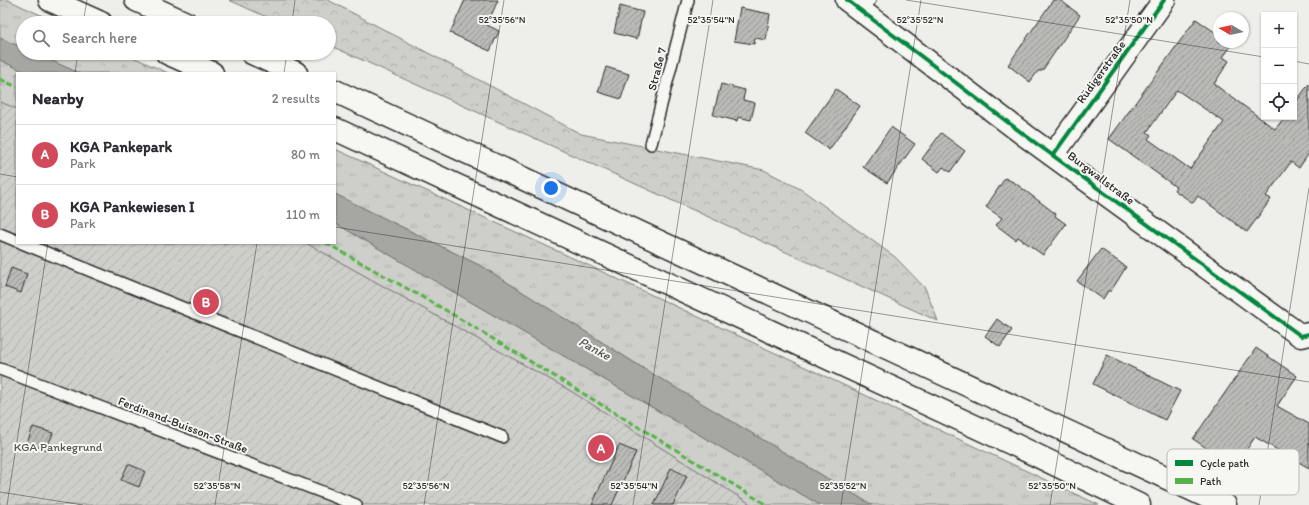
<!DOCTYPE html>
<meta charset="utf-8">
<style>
:root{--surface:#fff;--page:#f2f2f3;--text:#2b2b33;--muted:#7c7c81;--line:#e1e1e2;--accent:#d1495b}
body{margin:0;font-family:Itim,sans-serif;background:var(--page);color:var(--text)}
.controls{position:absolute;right:12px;top:12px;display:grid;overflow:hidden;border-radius:0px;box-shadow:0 1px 3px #0004}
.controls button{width:36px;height:36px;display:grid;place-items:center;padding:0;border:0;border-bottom:1px solid var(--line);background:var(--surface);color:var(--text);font:20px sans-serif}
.compass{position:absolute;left:1213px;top:12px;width:36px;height:36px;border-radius:50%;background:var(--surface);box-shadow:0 1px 3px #0004;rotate:279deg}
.you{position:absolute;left:551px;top:188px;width:14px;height:14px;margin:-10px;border:3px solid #fff;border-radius:50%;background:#1a73e8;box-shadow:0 0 0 6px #1a73e833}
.badge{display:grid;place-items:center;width:26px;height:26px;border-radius:50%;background:var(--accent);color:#fff;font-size:13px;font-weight:700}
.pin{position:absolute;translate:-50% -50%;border:2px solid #fff;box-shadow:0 1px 4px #0006}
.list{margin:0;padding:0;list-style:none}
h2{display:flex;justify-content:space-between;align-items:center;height:52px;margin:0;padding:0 16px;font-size:17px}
h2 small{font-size:13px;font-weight:400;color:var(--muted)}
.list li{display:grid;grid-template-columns:26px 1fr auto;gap:12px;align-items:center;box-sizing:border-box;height:60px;padding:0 16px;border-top:1px solid var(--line)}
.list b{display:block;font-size:15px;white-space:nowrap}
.list p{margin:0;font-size:13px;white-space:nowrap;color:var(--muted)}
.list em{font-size:13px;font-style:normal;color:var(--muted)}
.icon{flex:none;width:22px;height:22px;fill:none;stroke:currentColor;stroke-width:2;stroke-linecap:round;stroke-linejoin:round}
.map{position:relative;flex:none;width:1309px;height:505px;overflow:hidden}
.search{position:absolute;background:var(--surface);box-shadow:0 1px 3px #0004;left:16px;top:16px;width:320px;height:44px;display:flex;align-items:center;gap:10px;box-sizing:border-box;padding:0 14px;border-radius:22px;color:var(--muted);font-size:15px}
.panel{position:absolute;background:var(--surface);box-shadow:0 1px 3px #0004;left:16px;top:72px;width:320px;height:172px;border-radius:0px}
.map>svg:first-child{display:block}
.grass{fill:url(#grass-tufts);stroke:#7c7c7a}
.forest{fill:url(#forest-crowns);stroke:#7c7c7a}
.garden{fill:url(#garden-furrows);stroke:#7c7c7a}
.water{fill:#a6a6a3;stroke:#757573}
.building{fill:url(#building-hatch);stroke:#2b2b2b;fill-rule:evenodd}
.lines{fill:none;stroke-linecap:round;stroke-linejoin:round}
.lane-casing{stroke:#2b2b2b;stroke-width:14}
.street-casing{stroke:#2b2b2b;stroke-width:25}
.highway-casing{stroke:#2b2b2b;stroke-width:25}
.lane{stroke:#f6f6f2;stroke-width:11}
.street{stroke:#f6f6f2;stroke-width:22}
.highway{stroke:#f6f6f2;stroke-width:22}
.quiet{stroke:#56b246;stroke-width:3;stroke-dasharray:6 3;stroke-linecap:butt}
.cycleway-casing{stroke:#f6f6f2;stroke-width:6}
.cycleway{stroke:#00873e;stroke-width:4}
.ticks{fill:none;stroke:#2b2b2b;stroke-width:1;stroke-opacity:0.45}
.labels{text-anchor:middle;stroke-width:4;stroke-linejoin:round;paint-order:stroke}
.street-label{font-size:12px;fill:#2b2b2b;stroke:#f6f6f2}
.park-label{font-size:12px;fill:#545453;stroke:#f6f6f2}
.water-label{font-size:13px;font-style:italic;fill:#565655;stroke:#f6f6f2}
.key{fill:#f6f6f2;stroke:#b9b9b6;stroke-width:1}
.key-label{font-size:11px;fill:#2b2b2b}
.ticks-label{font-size:10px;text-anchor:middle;fill:#2b2b2b;stroke:#f6f6f2;stroke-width:4;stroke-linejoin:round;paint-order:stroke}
</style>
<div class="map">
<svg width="1309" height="505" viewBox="0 0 1309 505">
<defs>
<pattern id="grass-tufts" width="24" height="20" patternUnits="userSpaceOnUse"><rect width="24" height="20" fill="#cececa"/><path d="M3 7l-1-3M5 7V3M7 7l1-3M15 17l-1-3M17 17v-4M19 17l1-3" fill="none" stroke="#b1b1ae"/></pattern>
<pattern id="forest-crowns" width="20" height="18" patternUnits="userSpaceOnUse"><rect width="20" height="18" fill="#cececa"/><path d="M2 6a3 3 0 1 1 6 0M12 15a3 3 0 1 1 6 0" fill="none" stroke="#b1b1ae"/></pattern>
<pattern id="garden-furrows" width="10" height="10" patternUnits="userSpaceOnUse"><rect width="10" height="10" fill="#cececa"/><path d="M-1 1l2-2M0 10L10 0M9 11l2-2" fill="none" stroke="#b1b1ae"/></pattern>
<pattern id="building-hatch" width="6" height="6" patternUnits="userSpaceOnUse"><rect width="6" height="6" fill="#babab7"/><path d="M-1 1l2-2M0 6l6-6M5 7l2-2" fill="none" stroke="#979795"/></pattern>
</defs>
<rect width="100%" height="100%" fill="#eeeeea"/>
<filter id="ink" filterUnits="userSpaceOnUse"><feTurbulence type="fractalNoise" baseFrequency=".025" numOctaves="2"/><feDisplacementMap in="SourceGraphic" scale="8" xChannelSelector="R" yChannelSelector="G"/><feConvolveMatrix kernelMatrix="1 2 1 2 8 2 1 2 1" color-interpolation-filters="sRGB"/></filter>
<g filter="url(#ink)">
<path class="grass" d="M 0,0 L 8,0 L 58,23 L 23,23 L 23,48 L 0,38 Z
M 34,53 L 124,53 L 168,73 L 79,73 Z
M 0,60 L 27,73 L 17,73 L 17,109 L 0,102 Z
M 335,149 L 590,266 L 1099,505 L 872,505 L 646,370 L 483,267 L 335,194 Z
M 335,223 L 820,505 L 752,505 L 569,390 L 306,243 L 335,243 Z"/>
<path class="forest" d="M 229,0 L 328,0 L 581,134 L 764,170 L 802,190 L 895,257 L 925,288 L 938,321 L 329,45 L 329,23 L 280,23 Z"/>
<path class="garden" d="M 0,102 L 17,109 L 17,243 L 306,243 L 569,390 L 752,505 L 0,505 Z"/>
<path class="water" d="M 0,38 L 23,48 L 23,53 L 34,53 L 79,73 L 27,73 L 0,60 Z
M 335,194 L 483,267 L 646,370 L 872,505 L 820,505 L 335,223 Z"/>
<path class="building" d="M 465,0 L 498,0 L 487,25 L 499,31 L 490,51 L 450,33 Z
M 1053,0 L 1060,0 L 1080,15 L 1042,71 L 1038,71 L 1030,82 L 1008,65 Z
M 620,6 L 643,12 L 637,39 L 614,33 Z
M 740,8 L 770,14 L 766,40 L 755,38 L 754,44 L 734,41 Z
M 1196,19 L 1219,35 L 1219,42 L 1228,42 L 1232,45 L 1223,57 L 1229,61 L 1214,84 L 1275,129 L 1285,117 L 1294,117 L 1294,104 L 1309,84 L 1309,153 L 1299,168 L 1291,162 L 1266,196 L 1271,199 L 1247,232 L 1198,196 L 1193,203 L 1174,190 L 1176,187 L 1109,139 ZM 1177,90 L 1224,122 L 1190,169 L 1148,139 L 1151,135 L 1147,132 Z
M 606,67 L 629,74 L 621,99 L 598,92 Z
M 721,84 L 745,90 L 743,100 L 755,103 L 751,120 L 738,117 L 737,121 L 713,115 Z
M 836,89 L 860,106 L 829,150 L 805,133 Z
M 891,127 L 915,144 L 887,183 L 863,167 Z
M 941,133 L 965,151 L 950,172 L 943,167 L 939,172 L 922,159 Z
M 1005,178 L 1015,183 L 1056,214 L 1055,216 L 1066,224 L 1043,255 L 1018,237 L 1016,240 L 996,225 L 1002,218 L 986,207 Z
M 1101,249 L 1126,267 L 1111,291 L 1108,291 L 1103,299 L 1077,281 Z
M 11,268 L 27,274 L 21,293 L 5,287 Z
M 997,319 L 1012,330 L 1000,347 L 985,336 Z
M 1256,348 L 1297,376 L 1277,406 L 1309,424 L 1309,468 L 1255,437 L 1235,467 L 1193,439 Z
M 1107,355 L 1180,391 L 1165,420 L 1093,384 Z
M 33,427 L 53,433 L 46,450 L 27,443 Z
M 619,445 L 636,452 L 612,505 L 592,505 Z
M 128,464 L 145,471 L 139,487 L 121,480 Z
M 671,468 L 687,476 L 673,505 L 654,505 Z"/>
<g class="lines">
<g class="lane-casing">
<path id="lane" d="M 862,10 L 870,0
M 651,144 L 688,0
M 0,234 L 17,241
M 22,243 L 502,437
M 0,369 L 356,505"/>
</g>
<g class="street-casing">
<path id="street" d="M 847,0 L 1026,136 L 1301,336 L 1309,334
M 1053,155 L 1164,0"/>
</g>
<g class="highway-casing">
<path id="highway" d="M 50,0 L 101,23
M 136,0 L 186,23
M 167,53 L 212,73
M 252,53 L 296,73
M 335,91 L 1225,505
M 335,129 L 1015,445 L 1139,505"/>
</g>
<use href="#lane" class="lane"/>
<use href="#street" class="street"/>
<use href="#highway" class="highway"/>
<path class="quiet" d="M 0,79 L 17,87
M 326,243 L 447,311 L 767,505"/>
<g class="cycleway-casing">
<path id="cycleway" d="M 847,0 L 1026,136 L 1301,336 L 1309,334
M 1053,155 L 1164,0"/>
</g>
<use href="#cycleway" class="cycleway"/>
</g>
</g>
<path class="ticks" d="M 906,0 L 1264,57M 83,23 L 87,0M 292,23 L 295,0M 1294,61 L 1309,64M 75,73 L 78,53M 284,73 L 287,53M 0,174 L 17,177M 335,227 L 1309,382M 0,492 L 83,505M 7,505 L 48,243M 215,505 L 257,243M 424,505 L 504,0M 633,505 L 713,0M 841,505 L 921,0M 1050,505 L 1130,0M 1259,505 L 1309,188"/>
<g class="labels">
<g class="street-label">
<text transform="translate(657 69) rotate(-76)" y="4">Straße 7</text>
<text transform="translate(1101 72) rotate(-54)" y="4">Rüdigerstraße</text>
<text transform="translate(1101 178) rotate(37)" y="4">Burgwallstraße</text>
<text transform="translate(183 425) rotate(21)" y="4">Ferdinand-Buisson-Straße</text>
</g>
<g class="park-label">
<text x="58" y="451">KGA Pankegrund</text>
</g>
<g class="water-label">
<text transform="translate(595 348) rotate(29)" y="5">Panke</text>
</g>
</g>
<rect x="1167" y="449" width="132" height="46" rx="6" class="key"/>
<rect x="1175" y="460" width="18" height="6" fill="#00873e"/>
<rect x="1175" y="478" width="18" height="6" fill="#56b246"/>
<g class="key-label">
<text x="1200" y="467">Cycle path</text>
<text x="1200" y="485">Path</text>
</g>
<g class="ticks-label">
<text x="1129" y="23">52°35'50"N</text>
<text x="502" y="23">52°35'56"N</text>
<text x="711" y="23">52°35'54"N</text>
<text x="920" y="23">52°35'52"N</text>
<text x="217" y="489">52°35'58"N</text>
<text x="426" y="489">52°35'56"N</text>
<text x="634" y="489">52°35'54"N</text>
<text x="843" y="489">52°35'52"N</text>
<text x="1052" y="489">52°35'50"N</text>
</g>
</svg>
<div class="controls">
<button>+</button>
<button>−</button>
<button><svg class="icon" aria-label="locate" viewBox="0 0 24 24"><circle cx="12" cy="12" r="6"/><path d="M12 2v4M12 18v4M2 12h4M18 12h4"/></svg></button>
</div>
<svg class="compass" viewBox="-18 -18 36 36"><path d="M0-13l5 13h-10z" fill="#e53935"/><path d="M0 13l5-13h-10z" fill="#7c7c81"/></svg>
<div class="you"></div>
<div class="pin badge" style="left:601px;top:448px">A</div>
<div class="pin badge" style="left:206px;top:302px">B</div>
<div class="search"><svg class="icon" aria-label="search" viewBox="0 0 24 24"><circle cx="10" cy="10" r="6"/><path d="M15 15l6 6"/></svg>Search here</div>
<section class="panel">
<h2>Nearby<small>2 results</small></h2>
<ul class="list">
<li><span class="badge">A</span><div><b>KGA Pankepark</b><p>Park</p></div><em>80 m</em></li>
<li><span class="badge">B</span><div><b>KGA Pankewiesen I</b><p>Park</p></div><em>110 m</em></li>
</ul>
</section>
</div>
